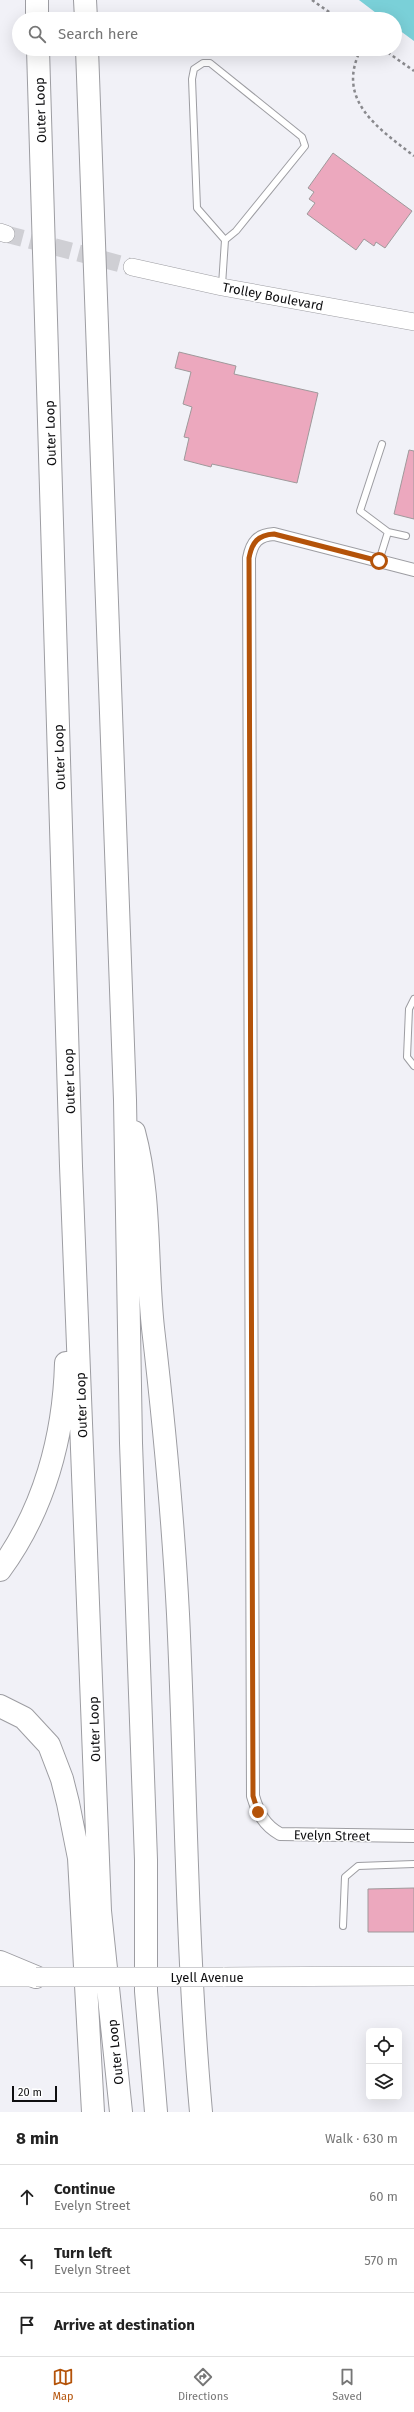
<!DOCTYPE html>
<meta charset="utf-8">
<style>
:root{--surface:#fff;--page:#f6f6f6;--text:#222;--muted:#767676;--line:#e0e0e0;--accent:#b45309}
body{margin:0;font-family:"Fira Sans",sans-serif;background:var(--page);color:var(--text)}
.controls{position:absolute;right:12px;bottom:12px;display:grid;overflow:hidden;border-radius:6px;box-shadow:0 4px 16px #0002}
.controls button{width:36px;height:36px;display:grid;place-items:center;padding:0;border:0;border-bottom:1px solid var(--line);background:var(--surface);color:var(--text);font:20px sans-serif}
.scale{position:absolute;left:12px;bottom:10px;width:45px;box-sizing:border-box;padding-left:4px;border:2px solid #0e0e10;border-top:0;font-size:11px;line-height:14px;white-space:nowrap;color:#0e0e10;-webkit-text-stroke:3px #fff;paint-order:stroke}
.stop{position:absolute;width:12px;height:12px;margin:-9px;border:3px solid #b45309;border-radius:50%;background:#fff}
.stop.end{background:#b45309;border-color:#fff;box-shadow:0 1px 4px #0008}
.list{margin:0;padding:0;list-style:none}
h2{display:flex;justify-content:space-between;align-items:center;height:52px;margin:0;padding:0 16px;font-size:17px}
h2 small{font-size:13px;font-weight:400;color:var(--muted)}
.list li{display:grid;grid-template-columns:26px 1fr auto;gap:12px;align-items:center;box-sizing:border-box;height:64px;padding:0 16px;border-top:1px solid var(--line)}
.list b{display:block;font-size:15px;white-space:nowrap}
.list p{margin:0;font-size:13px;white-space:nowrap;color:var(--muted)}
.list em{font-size:13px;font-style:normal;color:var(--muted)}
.icon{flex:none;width:22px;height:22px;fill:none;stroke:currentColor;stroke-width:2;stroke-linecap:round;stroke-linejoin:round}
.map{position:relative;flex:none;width:414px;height:2112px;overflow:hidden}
.search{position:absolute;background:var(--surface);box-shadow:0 4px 16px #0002;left:12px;right:12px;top:12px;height:44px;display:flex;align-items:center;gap:10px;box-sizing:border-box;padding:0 14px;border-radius:22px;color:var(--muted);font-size:15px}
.sheet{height:244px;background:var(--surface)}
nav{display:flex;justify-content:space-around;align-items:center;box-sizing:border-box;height:56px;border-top:1px solid var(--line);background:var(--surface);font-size:11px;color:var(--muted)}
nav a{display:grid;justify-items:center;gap:2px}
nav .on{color:var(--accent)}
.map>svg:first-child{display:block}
.water{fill:#7ad0d8}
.building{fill:#eca8be;stroke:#9f999b}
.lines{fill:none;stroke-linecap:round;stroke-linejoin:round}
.secondary-tunnel{stroke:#cfcfd4;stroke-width:17;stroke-dasharray:17 8;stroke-linecap:butt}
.lane-casing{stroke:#9d9da2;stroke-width:8}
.street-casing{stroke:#9d9da2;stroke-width:14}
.secondary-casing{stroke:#9d9da2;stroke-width:18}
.primary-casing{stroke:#9d9da2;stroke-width:20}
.highway-casing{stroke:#9d9da2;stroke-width:24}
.path{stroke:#89898d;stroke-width:2.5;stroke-dasharray:3 3;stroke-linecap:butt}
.lane{stroke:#fff;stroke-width:6}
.street{stroke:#fff;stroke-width:12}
.secondary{stroke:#fff;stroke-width:17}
.primary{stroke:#fff;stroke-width:19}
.highway{stroke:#fff;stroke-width:22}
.primary-bridge-casing{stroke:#9d9da2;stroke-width:20;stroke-linecap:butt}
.primary-bridge{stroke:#fff;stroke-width:19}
.route{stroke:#b45309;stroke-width:5}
.labels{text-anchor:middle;stroke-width:3;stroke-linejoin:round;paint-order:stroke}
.street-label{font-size:13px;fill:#0e0e10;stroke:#fff}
</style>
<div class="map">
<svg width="414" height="2112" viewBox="0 0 414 2112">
<rect width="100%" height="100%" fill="#f1f1f7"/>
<path class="water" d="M 359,0 L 414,0 L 414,41 L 395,27 L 395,19 L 384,19 Z"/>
<path class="building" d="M 333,153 L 412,211 L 385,248 L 376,242 L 374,246 L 364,239 L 356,250 L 307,214 L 315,203 L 309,199 L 314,192 L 308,188 Z
M 179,352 L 236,366 L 234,374 L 318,393 L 297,483 L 212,464 L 211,467 L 184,460 L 189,438 L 184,437 L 192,407 L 183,404 L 191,372 L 175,368 Z
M 409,450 L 414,451 L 414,519 L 394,514 Z
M 414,1888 L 414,1932 L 368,1932 L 368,1889 Z"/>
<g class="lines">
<path class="secondary-tunnel" d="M 6,234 L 132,267"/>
<g class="lane-casing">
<path id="lane" d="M 222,285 L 225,240 L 236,231 L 305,146 L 302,137 L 210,63 L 203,63 L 194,69 L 192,79 L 197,208 L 225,240
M 388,532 L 406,536
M 379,561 L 388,532 L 360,511 L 382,444
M 414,999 L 409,1009 L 407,1057 L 414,1066
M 343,1926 L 345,1877 L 358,1866 L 414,1864"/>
</g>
<g class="street-casing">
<path id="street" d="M 414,570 L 274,534 C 258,535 252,542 249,558 L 253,1796 C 258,1813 264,1825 280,1834 L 414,1836"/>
</g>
<g class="secondary-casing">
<path id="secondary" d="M 0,232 L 6,234
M 132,267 L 222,287 L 414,322"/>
</g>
<g class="primary-casing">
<path id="primary" d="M 0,1977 L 32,1977
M 223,1977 L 414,1976"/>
</g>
<g class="highway-casing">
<path id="highway" d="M 37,0 L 37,19
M 85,0 L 86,19
M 38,49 L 71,1166 L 100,1911 L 121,2112
M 87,49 L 125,1100 L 131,1443 L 146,1860 L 146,1991 L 156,2112
M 134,1132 C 151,1195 146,1263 153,1328 C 164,1423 173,1518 178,1614 C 186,1780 186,1946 201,2112
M 0,1570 C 44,1510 64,1437 66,1363
M 0,1706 L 24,1718 L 49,1745 L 62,1779 L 68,1803 L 79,1858 L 93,2112
M 0,1962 L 36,1977"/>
</g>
<path class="path" d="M 312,0 L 339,19
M 361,49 C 335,100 378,128 414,156
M 383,49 L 414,71"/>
<use href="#lane" class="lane"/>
<use href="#street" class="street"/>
<use href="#secondary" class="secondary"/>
<use href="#primary" class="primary"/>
<use href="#highway" class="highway"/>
<g class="primary-bridge-casing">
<path id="primary-bridge" d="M 36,1977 L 223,1977"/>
</g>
<use href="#primary-bridge" class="primary-bridge"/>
</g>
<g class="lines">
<path class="route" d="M 258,1812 L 253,1796 L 249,558 C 252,542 258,535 274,534 L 379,561"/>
</g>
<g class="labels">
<g class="street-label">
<text transform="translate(40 110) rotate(-92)" y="5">Outer Loop</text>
<text transform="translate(273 296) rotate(11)" y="5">Trolley Boulevard</text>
<text transform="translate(50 433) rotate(-92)" y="5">Outer Loop</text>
<text transform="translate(59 757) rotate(-92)" y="5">Outer Loop</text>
<text transform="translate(69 1081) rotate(-92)" y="5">Outer Loop</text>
<text transform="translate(81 1405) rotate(-92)" y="5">Outer Loop</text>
<text transform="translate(94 1729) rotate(-92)" y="5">Outer Loop</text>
<text transform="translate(332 1835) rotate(1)" y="5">Evelyn Street</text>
<text x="207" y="1982">Lyell Avenue</text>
<text transform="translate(115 2052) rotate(-96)" y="5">Outer Loop</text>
</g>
</g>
</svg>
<div class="controls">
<button><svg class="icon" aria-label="locate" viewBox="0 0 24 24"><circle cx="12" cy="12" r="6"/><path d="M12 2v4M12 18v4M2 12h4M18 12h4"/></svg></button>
<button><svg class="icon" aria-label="layers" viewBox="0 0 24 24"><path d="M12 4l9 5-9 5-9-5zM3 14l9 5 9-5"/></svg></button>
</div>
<div class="scale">20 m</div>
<div class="stop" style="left:379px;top:561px"></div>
<div class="stop end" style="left:258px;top:1812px"></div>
<div class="search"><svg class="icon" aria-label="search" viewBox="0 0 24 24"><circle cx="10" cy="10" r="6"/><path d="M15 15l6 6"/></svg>Search here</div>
</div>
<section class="sheet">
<h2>8 min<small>Walk · 630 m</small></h2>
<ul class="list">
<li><svg class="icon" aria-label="ahead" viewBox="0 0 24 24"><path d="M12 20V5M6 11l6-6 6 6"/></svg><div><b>Continue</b><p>Evelyn Street</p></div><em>60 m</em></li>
<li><svg class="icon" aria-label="left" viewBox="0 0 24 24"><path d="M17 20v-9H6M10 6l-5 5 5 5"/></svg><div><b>Turn left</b><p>Evelyn Street</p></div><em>570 m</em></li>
<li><svg class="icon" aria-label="arrive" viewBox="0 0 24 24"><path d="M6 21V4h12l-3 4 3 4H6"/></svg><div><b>Arrive at destination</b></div></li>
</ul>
</section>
<nav>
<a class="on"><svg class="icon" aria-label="map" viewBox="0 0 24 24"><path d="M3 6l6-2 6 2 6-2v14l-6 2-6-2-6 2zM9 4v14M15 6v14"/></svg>Map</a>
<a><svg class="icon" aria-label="directions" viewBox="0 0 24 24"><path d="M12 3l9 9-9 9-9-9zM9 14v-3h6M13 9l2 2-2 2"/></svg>Directions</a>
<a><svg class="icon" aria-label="saved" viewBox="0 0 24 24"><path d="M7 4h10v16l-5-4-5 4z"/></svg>Saved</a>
</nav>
